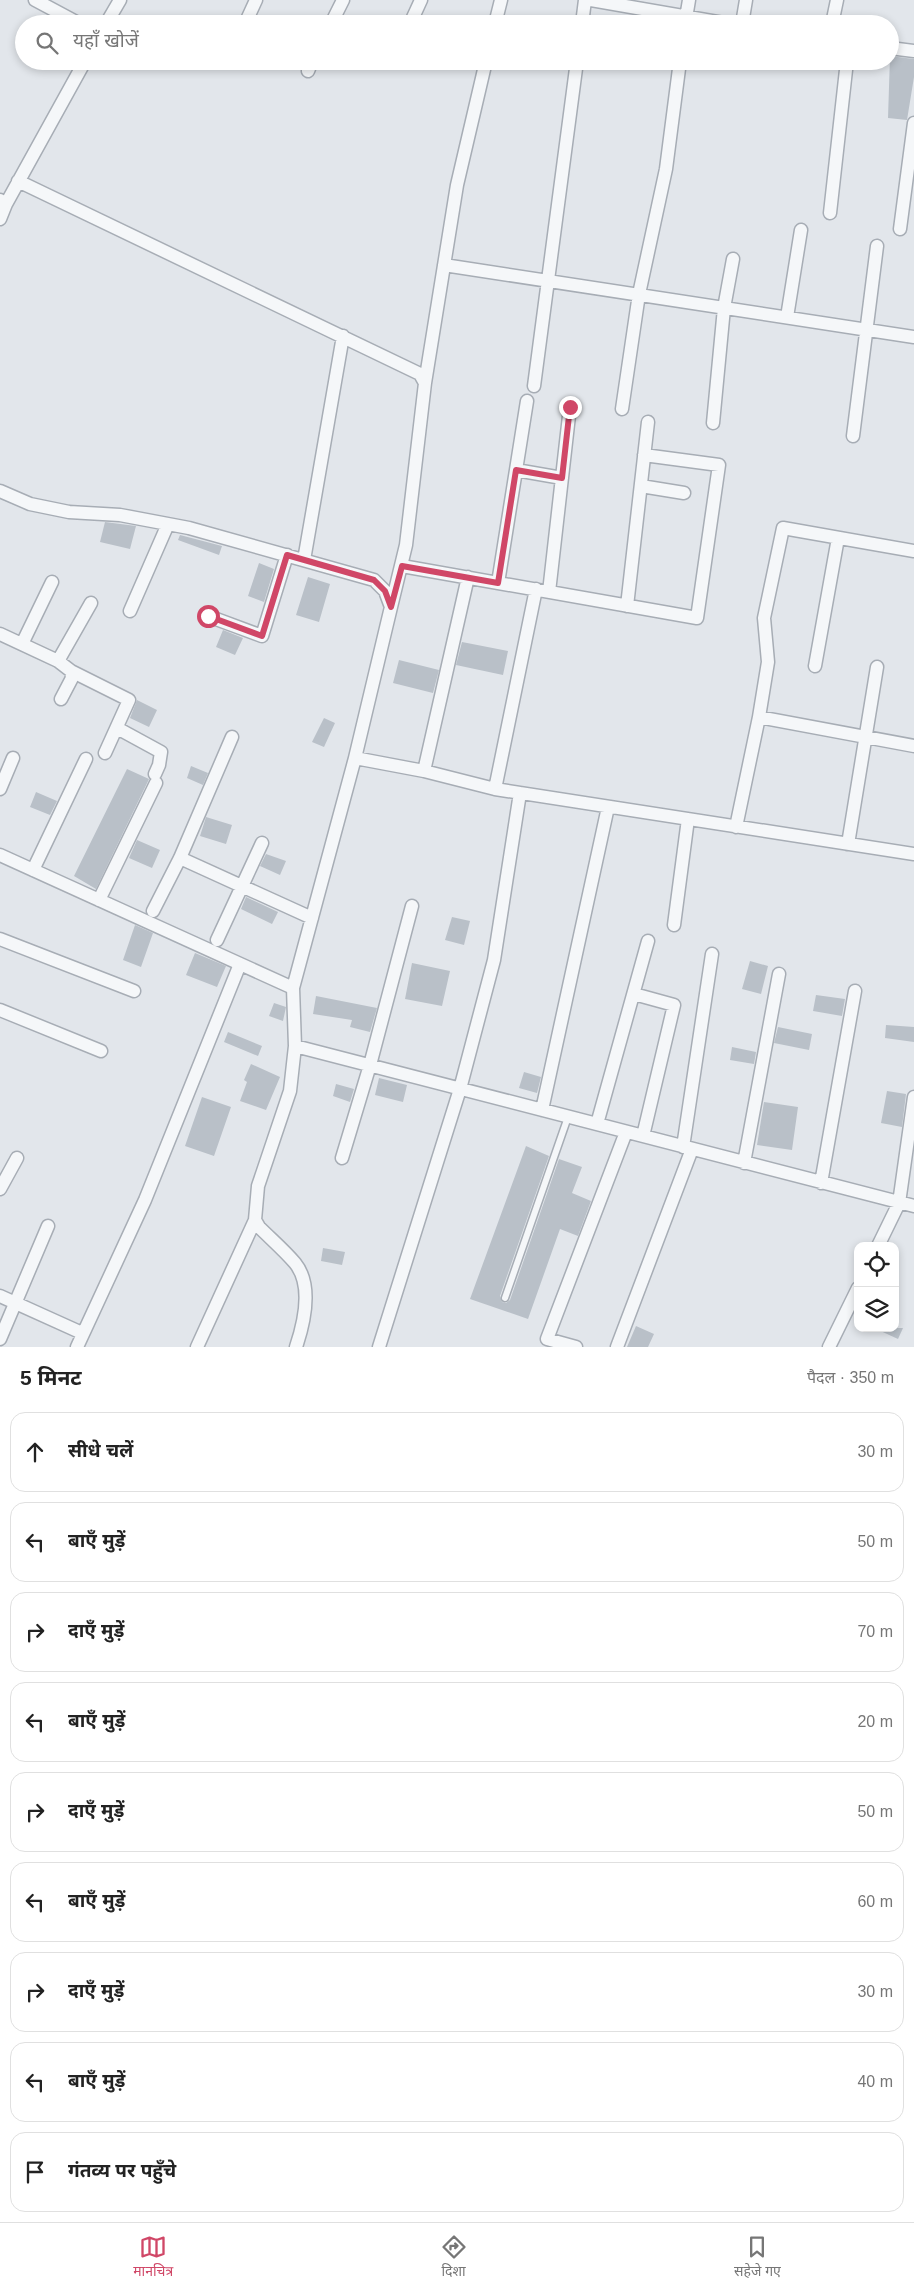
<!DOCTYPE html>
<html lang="hi">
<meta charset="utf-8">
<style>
:root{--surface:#fff;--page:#f2f2f2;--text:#222;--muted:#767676;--line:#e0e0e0;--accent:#d04767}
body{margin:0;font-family:Arial,"Noto Sans Devanagari",sans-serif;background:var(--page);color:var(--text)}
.controls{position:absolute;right:15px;bottom:15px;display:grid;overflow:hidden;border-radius:10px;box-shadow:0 2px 8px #0003}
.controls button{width:45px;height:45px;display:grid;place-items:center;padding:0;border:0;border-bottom:1px solid var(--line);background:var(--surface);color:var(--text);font:25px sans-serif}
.stop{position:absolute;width:15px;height:15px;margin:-11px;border:4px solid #d04767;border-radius:50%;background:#fff}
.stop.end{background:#d04767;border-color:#fff;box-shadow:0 1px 5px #0008}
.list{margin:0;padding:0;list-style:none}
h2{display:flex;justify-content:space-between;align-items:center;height:65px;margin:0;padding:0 20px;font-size:21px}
h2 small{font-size:16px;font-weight:400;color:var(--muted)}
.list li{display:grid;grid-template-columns:32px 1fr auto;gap:15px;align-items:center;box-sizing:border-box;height:80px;margin:0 10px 10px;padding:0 10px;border:1px solid var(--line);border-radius:15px}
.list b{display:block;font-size:19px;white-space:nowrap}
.list em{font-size:16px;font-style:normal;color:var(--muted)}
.icon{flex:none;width:28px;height:28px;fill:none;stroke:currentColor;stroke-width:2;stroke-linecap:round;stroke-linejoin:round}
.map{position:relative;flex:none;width:914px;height:1347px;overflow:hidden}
.search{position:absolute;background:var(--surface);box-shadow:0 2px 8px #0003;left:15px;right:15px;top:15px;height:55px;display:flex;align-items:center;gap:12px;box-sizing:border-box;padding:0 18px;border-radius:28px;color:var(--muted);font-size:19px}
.sheet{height:875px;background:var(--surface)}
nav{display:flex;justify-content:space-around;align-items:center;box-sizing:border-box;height:70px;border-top:1px solid var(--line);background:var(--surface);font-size:14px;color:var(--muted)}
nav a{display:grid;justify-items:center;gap:2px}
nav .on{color:var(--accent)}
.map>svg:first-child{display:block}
.building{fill:#b9c0c8}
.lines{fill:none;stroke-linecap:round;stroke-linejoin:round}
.lane-casing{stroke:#a7adb5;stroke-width:9}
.street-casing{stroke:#a7adb5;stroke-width:15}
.lane{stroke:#f5f7f9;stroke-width:6}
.street{stroke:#f5f7f9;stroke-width:12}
.route{stroke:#d04767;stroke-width:6}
</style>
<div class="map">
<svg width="914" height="1347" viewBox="0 0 914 1347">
<rect width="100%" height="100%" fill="#e2e6eb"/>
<path class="building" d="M 890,56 L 914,59 L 914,77 L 907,120 L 888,118 Z
M 105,522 L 136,526 L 130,549 L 100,542 Z
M 180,535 L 222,546 L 219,555 L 178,540 Z
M 259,563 L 274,569 L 264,602 L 248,596 Z
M 308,577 L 330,584 L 319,622 L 296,615 Z
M 223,630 L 243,638 L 235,655 L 216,647 Z
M 462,642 L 508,651 L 503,675 L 456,665 Z
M 399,660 L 439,670 L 433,693 L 393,683 Z
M 137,700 L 157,710 L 149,727 L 130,718 Z
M 324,718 L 335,723 L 324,747 L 312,742 Z
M 191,766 L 208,773 L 203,785 L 187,778 Z
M 127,769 L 149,779 L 96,889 L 74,876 Z
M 36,792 L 57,801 L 50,815 L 30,807 Z
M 206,817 L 232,825 L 226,844 L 200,836 Z
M 137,840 L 160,850 L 152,868 L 129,858 Z
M 266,854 L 286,861 L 280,875 L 260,866 Z
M 246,897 L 278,912 L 272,924 L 241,909 Z
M 452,917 L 470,921 L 464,945 L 445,940 Z
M 135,925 L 153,933 L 141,967 L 123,960 Z
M 195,953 L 226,966 L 217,987 L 186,975 Z
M 750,961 L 768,966 L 761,994 L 742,989 Z
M 412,963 L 450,971 L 442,1006 L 405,999 Z
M 816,995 L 845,999 L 842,1016 L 813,1011 Z
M 316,996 L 377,1008 L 370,1032 L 350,1027 L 352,1020 L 313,1014 Z
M 274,1003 L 286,1007 L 283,1021 L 269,1016 Z
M 886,1025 L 914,1027 L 914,1042 L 885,1038 Z
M 778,1027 L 812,1034 L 809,1050 L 774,1043 Z
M 228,1032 L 262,1046 L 258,1056 L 224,1042 Z
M 732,1047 L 756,1052 L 754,1064 L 730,1060 Z
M 251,1064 L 280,1077 L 266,1110 L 240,1101 L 247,1082 L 244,1080 Z
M 524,1072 L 541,1077 L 537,1093 L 519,1088 Z
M 379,1078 L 407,1085 L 403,1102 L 375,1095 Z
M 336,1084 L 354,1089 L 350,1102 L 333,1096 Z
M 887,1091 L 906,1094 L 902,1127 L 881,1123 Z
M 202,1097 L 231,1107 L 214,1156 L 185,1146 Z
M 764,1102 L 798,1107 L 792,1150 L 757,1145 Z
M 526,1146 L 549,1156 L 500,1296 L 502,1302 L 506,1303 L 510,1300 L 559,1159 L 582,1167 L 572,1193 L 591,1201 L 578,1236 L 560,1229 L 528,1319 L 470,1299 Z
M 323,1248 L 345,1252 L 342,1265 L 321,1261 Z
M 636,1326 L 654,1334 L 648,1347 L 627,1347 Z
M 874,1328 L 903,1328 L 898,1339 Z"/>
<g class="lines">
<g class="lane-casing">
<path id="lane" d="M 505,1298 L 568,1117"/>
</g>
<g class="street-casing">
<path id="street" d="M 35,0 L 80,24
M 591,0 L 729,24
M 106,24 L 120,0
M 245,24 L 256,0
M 331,24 L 343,0
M 410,24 L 421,0
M 495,24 L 501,0
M 582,24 L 585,0
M 685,24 L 689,0
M 742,24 L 746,0
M 832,24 L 837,0
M 890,48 L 914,51
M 308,71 L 312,61
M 18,181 L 420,374 L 425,383 L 406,545 L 391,607
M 0,200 L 6,204 L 85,61
M 830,213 L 847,61
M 0,219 L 6,204
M 900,229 L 914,123
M 444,265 L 914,337
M 787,317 L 801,230
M 425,383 L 457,185 L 486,61
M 534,386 L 577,61
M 622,409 L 639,294 L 666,169 L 680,61
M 713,423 L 724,308 L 733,259
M 853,436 L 877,246
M 516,470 L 562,478
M 641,486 L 684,493
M 0,491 L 30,504 L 69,512 L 120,515 L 189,528 L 374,580 L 385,591 L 391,607 L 355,758 L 424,771 L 495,789 L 914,854
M 304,560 L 343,336
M 402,566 L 697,618 L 719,465 L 644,455
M 498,583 L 527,401
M 549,592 L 570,407
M 627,606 L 648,422
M 130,611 L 168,524
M 208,616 L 262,636 L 287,555
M 0,634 L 58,661 L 71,671 L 129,700 L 105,753
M 22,644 L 52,582
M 58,661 L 91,603
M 815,666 L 838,538
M 61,699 L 72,678 L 71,671
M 759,717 L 768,662 L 764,618 L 783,528 L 914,551
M 117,728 L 161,752 L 159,765 L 155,774
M 424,771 L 468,577
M 0,789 L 13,758
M 495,789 L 536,589
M 736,827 L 759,717 L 914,746
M 848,844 L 877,667
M 0,855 L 293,988
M 180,858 L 312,918
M 33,870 L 86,759
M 99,900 L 156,783
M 153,911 L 180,858 L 232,737
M 674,925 L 688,819
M 0,939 L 134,991
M 217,940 L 262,843
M 634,994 L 674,1005 L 643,1136
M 0,1010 L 101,1051
M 295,1046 L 914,1206
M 542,1110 L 608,807
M 597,1124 L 648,941
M 683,1147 L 712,954
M 342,1158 L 370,1065 L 412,906
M 744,1163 L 779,974
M 821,1183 L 855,991
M 0,1189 L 17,1158
M 878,1246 L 899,1203 L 914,1097
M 0,1296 L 82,1333
M 0,1339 L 48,1226
M 77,1347 L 145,1200 L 240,964
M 197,1347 L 255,1220
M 296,1347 C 304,1323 313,1285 295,1263 C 284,1250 271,1239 259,1227 L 255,1220 L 258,1186 L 290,1091 L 295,1046 L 293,988 L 355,758
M 379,1347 L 460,1089 L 494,960 L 520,793
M 576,1347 L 547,1339 L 626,1132
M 617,1347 L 692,1149
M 829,1347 L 858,1288"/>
</g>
<use href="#lane" class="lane"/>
<use href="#street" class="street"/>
</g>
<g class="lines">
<path class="route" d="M 208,616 L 262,636 L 287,555 L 374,580 L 385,591 L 391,607 L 402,566 L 498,583 L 516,470 L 562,478 L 570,407"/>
</g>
</svg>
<div class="controls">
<button><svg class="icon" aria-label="locate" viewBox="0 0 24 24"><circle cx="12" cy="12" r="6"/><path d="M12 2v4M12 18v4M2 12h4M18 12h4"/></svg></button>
<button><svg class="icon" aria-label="layers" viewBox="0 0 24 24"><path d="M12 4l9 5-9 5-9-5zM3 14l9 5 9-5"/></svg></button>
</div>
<div class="stop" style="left:208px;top:616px"></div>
<div class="stop end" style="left:570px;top:407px"></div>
<div class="search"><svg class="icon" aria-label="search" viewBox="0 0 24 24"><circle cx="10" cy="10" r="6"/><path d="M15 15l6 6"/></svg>यहाँ खोजें</div>
</div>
<section class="sheet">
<h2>5 मिनट<small>पैदल · 350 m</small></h2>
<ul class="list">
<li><svg class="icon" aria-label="ahead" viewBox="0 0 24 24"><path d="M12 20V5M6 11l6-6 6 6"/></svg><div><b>सीधे चलें</b></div><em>30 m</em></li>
<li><svg class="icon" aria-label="left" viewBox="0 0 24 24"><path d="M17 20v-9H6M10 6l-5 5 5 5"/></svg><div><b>बाएँ मुड़ें</b></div><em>50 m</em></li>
<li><svg class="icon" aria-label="right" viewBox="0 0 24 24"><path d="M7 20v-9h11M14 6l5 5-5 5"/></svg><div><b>दाएँ मुड़ें</b></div><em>70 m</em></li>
<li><svg class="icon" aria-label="left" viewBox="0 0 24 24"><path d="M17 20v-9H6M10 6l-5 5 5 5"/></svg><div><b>बाएँ मुड़ें</b></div><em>20 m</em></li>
<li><svg class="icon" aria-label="right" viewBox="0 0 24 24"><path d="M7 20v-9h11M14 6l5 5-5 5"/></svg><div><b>दाएँ मुड़ें</b></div><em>50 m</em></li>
<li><svg class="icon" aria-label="left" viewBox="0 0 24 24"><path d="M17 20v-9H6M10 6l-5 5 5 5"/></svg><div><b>बाएँ मुड़ें</b></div><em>60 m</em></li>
<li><svg class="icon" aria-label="right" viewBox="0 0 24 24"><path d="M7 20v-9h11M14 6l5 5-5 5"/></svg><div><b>दाएँ मुड़ें</b></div><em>30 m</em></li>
<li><svg class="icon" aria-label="left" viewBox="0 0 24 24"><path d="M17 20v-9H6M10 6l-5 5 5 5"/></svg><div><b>बाएँ मुड़ें</b></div><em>40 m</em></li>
<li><svg class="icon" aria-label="arrive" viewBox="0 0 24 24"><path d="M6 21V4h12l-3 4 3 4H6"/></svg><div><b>गंतव्य पर पहुँचे</b></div></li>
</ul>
</section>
<nav>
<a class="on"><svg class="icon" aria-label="map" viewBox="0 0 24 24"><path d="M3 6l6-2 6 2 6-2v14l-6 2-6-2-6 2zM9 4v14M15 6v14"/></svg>मानचित्र</a>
<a><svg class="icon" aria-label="directions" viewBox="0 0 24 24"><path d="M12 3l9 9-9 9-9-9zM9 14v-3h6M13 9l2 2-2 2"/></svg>दिशा</a>
<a><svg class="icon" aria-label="saved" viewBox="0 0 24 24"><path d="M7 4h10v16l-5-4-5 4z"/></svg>सहेजे गए</a>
</nav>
